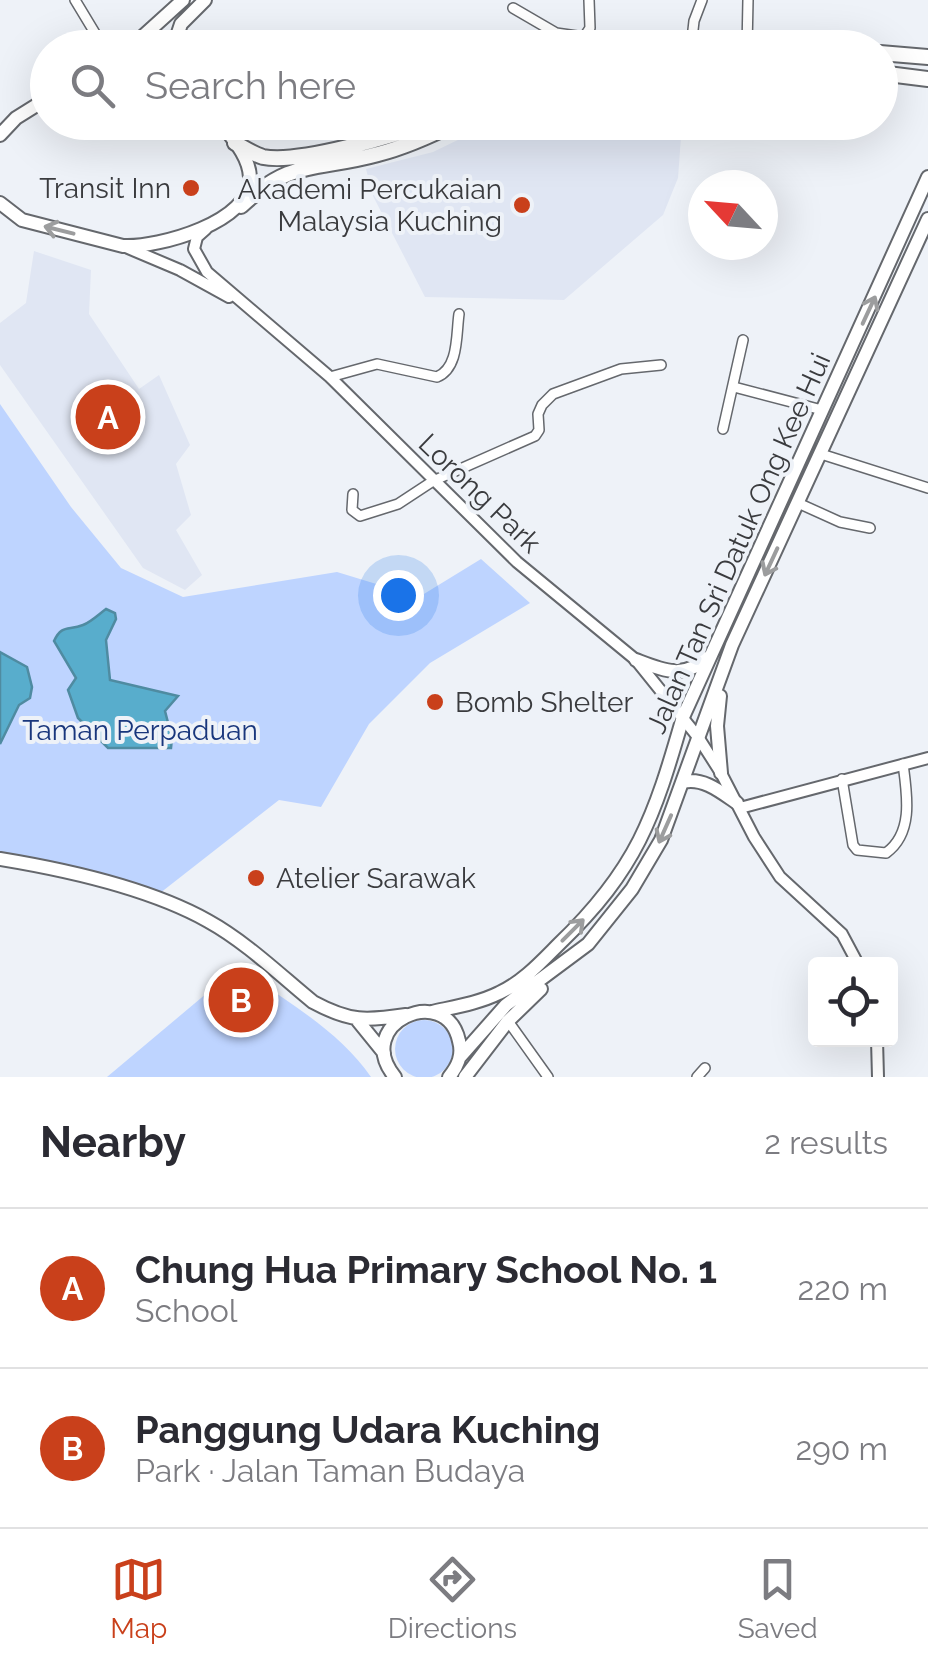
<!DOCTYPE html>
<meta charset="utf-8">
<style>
:root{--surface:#fff;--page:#f2f2f3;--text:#2b2b33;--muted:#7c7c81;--line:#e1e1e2;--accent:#c9401b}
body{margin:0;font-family:Raleway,sans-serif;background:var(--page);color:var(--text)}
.controls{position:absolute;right:30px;bottom:30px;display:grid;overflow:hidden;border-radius:10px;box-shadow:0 10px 40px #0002}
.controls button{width:90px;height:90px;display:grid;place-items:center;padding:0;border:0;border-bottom:2px solid var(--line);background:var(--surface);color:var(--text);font:50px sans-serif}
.compass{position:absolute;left:688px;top:170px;width:90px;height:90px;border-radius:50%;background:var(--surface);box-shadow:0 10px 40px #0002;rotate:296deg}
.you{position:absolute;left:398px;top:595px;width:35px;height:35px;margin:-25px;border:8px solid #fff;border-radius:50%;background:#1a73e8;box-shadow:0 0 0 15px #1a73e833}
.badge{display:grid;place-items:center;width:65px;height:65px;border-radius:50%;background:var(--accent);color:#fff;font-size:32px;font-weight:700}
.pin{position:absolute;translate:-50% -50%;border:5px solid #fff;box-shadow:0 2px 10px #0006}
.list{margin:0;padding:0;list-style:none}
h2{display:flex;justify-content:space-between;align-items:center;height:130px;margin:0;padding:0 40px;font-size:42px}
h2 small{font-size:32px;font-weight:400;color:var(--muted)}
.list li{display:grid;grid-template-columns:65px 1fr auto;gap:30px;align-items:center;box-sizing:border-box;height:160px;padding:0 40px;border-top:2px solid var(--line)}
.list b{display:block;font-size:38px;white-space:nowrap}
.list p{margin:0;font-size:32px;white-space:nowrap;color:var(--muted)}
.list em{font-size:32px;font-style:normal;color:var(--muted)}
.icon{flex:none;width:55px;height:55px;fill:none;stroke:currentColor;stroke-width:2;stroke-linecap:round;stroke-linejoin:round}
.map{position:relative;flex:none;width:928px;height:1077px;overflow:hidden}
.search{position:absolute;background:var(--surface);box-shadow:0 10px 40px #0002;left:30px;right:30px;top:30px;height:110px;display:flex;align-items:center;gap:25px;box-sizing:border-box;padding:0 35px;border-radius:55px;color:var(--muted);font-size:38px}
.sheet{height:450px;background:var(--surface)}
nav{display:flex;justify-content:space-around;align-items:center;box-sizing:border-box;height:140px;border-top:2px solid var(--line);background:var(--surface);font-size:28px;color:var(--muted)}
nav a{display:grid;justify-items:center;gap:5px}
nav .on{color:var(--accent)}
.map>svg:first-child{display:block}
.built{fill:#e0e6f3}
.green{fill:#bed4ff}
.water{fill:#58adcc;stroke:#4f8ba1;stroke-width:2.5}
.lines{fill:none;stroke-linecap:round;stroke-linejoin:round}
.minor-casing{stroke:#65686d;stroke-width:12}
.tertiary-casing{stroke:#65686d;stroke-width:14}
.secondary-casing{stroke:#65686d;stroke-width:16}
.primary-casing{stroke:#65686d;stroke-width:18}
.minor{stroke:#fff;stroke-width:9}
.tertiary{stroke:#fff;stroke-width:10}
.secondary{stroke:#fff;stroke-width:12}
.primary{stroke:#fff;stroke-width:14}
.oneway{stroke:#9c9d9e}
.poi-dot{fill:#c9401b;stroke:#eef2f8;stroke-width:4}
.labels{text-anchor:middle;stroke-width:8;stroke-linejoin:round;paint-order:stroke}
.poi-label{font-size:28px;fill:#3a3b3e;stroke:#eef2f8;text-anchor:end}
.street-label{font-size:28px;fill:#3a3b3e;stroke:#eef2f8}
.park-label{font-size:28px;fill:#19367c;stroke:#eef2f8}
</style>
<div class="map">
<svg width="928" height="1077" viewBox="0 0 928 1077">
<rect width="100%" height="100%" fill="#eef2f8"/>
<path class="built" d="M 493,123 L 682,123 L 678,178 L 663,215 L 564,300 L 425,297 L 373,196 L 366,169 L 433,152 Z
M 34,251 L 91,270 L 89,314 L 139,389 L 159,375 L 190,445 L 176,464 L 191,515 L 176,530 L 202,575 L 185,590 L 143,568 L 0,365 L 0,323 L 26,303 Z"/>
<path class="green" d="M 0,404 L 71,507 L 121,568 L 183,597 L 337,572 L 419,597 L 481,559 L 530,603 L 430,663 L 369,724 L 321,807 L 279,800 L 155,897 L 0,855 Z
M 238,967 C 284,1000 339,1030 371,1077 L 107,1077 Z
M395 1049a29 29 0 1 1 58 0a29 29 0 1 1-58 0Z"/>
<path class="water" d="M 106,609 L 115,613 L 116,619 L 106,640 L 110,680 L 178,696 L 165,711 L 172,738 L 171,748 L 108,748 L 78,718 L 68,690 L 76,678 L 54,641 C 62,624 68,631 83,625 C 91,622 99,614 106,609 Z
M 0,652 L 27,667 L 32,687 L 30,698 L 19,705 L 0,744 Z"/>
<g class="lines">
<g class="minor-casing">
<path id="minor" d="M 75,0 L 104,48
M 513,8 L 556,33 L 584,37
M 585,48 L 584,37 L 590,28 L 589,0
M 691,48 L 694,21 L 702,0
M 747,48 L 748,0
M 330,377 L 377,364 L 437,377 C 459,368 456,335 459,314
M 734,387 L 822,410
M 723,429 L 743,340
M 821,454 L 928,488
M 353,494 L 352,510 L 360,516 L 398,504 L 433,481 L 535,436 L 539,430 L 538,414 L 542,405 L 553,394 L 621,369 L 661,365
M 798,503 L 840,522 L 870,528
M 842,779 L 853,845 L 857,850 L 886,853 C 914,833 907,794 903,764
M 508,1021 L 548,1077
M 697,1077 L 705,1068"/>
</g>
<g class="tertiary-casing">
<path id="tertiary" d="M 206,229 L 197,237 L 194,249 L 207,272 L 330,377 L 517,562 L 636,660 L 698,737 L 721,773 L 754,837 L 780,877 L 842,934 L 858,964
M 128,248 L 180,270 L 229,297
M 740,808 L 928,758
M 877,1040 L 878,1077"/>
</g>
<g class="secondary-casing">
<path id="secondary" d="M 130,48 L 183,0
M 173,48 L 181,24 L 205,0
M 0,135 L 16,118 L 48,98
M 0,203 L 22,220 L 123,246 C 158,248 253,222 250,177 C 249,156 232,138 220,122
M 636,660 C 662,670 684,680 706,658
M 720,696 L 717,726 L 721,773
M 683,782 C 703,777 721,792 737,803
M 0,859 C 67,870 149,888 208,921 C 246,942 280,975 313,1002 C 350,1022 366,1021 406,1015
M 432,1012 C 454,1007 479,1003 499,993 C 523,982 541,962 559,944 C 637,869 654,818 683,717 L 928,177
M 358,1021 L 384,1053
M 460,1057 L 506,1005 L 588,944 L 632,889 L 661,840 L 732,645 L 928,219
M 395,1077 C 351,1024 446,981 459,1041 C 463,1055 458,1066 449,1077
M 465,1077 L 508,1021 L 541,989"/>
</g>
<g class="primary-casing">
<path id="primary" d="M 880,53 L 928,57
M 880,73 L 928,79
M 235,143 C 244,148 253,154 263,157 C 299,164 394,136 430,122
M 241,206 C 292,158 316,171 378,154 C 406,147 432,135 458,122"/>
</g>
<use href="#minor" class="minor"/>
<use href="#tertiary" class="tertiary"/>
<use href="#secondary" class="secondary"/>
<use href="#primary" class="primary"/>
</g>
<defs><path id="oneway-shaft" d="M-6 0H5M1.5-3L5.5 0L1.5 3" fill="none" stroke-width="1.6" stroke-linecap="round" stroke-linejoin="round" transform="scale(2.5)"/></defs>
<g class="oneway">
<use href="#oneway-shaft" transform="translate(59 230) rotate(-166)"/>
<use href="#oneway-shaft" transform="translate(869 310) rotate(-65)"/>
<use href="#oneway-shaft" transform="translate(771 562) rotate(115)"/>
<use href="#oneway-shaft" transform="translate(665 829) rotate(114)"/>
<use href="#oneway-shaft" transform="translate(573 930) rotate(-45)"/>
</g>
<g class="poi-dot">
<circle cx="191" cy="188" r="10"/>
<circle cx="522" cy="205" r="10"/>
<circle cx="435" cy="702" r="10"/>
<circle cx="256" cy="878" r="10"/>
</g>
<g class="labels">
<g class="poi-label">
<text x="171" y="198">Transit Inn</text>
<text x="502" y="199">Akademi Percukaian<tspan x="502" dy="32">Malaysia Kuching</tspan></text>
<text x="455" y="712" text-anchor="start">Bomb Shelter</text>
<text x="276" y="888" text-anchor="start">Atelier Sarawak</text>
</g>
<g class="street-label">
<text transform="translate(480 493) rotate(44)" y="10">Lorong Park</text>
<text transform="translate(738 543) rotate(-66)" y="10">Jalan Tan Sri Datuk Ong Kee Hui</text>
</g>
<g class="park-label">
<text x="140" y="740">Taman Perpaduan</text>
</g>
</g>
</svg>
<div class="controls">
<button><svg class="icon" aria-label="locate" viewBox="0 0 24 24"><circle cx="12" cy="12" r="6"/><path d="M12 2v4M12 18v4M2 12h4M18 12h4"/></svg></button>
</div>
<svg class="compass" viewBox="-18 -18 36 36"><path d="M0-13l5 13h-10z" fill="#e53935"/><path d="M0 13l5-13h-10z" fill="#7c7c81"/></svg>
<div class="you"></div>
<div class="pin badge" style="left:108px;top:417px">A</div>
<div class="pin badge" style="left:241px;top:1000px">B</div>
<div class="search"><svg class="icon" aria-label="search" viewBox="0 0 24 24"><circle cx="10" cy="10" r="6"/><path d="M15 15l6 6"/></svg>Search here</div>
</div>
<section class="sheet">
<h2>Nearby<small>2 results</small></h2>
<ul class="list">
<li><span class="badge">A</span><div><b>Chung Hua Primary School No. 1</b><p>School</p></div><em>220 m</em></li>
<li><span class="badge">B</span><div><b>Panggung Udara Kuching</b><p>Park · Jalan Taman Budaya</p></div><em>290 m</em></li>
</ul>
</section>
<nav>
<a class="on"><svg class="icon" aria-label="map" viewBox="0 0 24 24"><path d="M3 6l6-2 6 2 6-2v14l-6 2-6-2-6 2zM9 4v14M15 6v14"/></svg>Map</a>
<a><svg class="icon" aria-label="directions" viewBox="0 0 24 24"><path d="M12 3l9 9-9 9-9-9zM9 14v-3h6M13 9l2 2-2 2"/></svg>Directions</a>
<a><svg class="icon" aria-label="saved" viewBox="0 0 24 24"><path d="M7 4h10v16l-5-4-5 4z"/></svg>Saved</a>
</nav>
